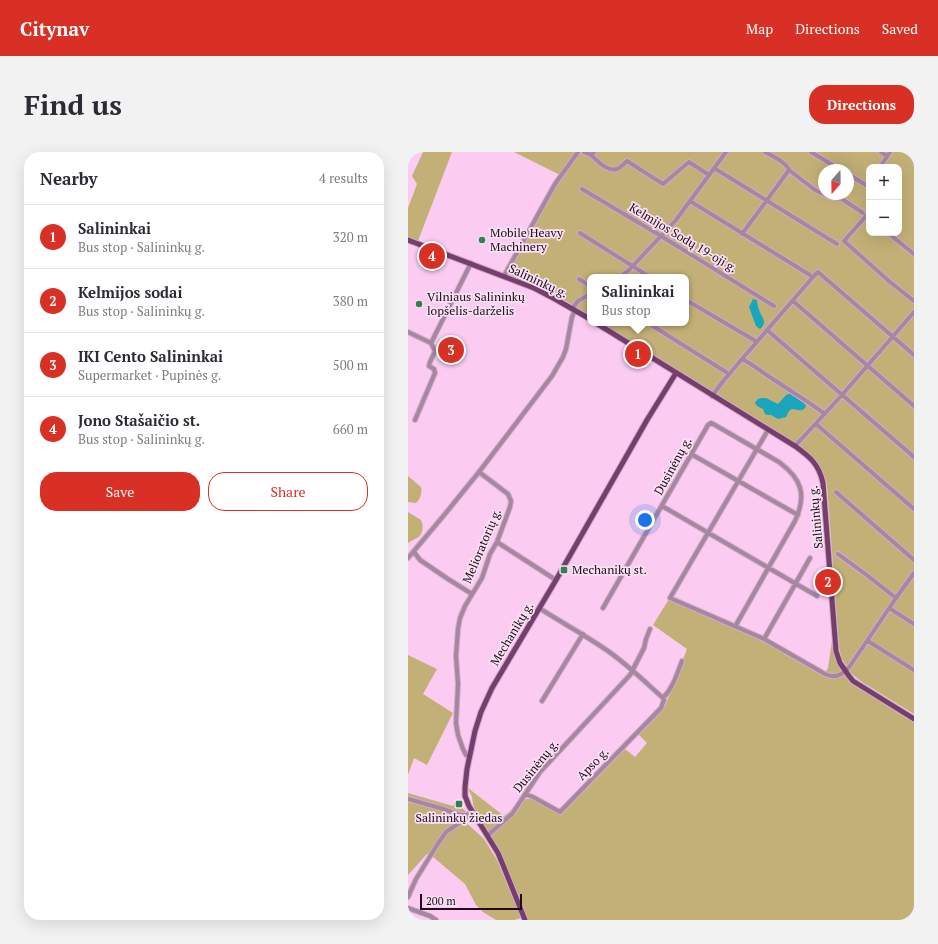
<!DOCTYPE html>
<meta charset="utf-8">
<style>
:root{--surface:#fff;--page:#f2f2f3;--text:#2b2b33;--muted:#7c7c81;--line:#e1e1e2;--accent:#d93025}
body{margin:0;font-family:"PT Serif",serif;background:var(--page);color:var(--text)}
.controls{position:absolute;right:12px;top:12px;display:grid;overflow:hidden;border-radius:8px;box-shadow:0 4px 16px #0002}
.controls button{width:36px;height:36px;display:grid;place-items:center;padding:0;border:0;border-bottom:1px solid var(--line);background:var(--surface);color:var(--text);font:20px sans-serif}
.compass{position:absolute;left:410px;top:12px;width:36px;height:36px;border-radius:50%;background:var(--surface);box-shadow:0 4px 16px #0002;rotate:200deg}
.scale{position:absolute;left:12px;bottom:10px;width:102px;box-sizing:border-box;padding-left:4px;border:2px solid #210c1e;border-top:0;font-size:11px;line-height:14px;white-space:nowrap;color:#210c1e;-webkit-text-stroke:3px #f9e1f4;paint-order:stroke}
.you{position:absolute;left:237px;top:368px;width:14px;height:14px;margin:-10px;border:3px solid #fff;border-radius:50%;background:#1a73e8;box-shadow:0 0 0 6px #1a73e833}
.badge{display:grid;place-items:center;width:26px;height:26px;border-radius:50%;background:var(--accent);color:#fff;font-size:13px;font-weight:700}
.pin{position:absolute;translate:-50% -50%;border:2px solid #fff;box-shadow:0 1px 4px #0006}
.popup{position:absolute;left:179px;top:122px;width:102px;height:52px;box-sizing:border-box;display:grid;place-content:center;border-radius:8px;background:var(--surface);filter:drop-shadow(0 1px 3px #0005);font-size:13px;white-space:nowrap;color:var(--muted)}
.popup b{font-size:15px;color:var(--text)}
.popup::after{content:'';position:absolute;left:50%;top:100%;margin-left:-8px;border:8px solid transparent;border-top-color:var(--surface)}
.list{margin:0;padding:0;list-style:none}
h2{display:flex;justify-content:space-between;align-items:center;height:52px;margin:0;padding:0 16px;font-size:17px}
h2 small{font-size:13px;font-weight:400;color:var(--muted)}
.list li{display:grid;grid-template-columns:26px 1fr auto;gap:12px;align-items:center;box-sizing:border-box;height:64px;padding:0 16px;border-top:1px solid var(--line)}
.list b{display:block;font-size:15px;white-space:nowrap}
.list p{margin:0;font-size:13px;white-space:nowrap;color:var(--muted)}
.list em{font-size:13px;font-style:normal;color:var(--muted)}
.actions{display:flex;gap:8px;padding:12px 16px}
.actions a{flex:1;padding:9px 0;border:1px solid var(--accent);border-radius:16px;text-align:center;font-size:14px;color:var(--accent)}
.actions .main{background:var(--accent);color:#fff}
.map{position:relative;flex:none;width:506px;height:768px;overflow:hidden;border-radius:16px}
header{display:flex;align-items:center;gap:24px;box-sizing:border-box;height:56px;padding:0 20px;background:var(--accent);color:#fff}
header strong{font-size:19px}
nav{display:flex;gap:22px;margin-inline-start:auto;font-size:14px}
.intro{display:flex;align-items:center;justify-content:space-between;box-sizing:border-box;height:96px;padding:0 24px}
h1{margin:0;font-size:28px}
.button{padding:10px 18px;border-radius:16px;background:var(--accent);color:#fff;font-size:14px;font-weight:700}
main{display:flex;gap:24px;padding:0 24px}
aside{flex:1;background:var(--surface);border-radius:16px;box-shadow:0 4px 16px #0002}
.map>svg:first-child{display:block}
.green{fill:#c2b076;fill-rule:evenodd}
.water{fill:#1aa5bc}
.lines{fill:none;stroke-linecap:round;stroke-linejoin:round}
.minor-casing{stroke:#d4a9cb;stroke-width:6}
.major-casing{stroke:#d4a9cb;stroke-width:7}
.minor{stroke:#a5879f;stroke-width:4}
.major{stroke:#743f6c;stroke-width:5}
.poi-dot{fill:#327f4f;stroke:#f9e1f4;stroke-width:1.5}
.labels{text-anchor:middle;stroke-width:3.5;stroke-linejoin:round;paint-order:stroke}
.poi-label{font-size:12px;fill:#210c1e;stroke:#f9e1f4;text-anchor:start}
.street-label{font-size:12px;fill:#210c1e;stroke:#f9e1f4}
</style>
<header>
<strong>Citynav</strong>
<nav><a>Map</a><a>Directions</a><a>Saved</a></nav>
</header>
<div class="intro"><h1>Find us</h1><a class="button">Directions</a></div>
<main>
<aside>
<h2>Nearby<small>4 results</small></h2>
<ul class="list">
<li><span class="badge">1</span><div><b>Salininkai</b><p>Bus stop · Salininkų g.</p></div><em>320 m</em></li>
<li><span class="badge">2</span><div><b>Kelmijos sodai</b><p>Bus stop · Salininkų g.</p></div><em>380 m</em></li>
<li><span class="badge">3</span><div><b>IKI Cento Salininkai</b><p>Supermarket · Pupinės g.</p></div><em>500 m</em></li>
<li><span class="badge">4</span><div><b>Jono Stašaičio st.</b><p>Bus stop · Salininkų g.</p></div><em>660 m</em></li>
</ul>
<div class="actions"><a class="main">Save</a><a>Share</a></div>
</aside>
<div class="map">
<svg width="506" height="768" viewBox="0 0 506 768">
<rect width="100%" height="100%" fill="#fbcbf1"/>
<path class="green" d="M 15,0 L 44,0 L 10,89 L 0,85 L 0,56 L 9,32 L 4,24 Z
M 106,0 L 506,0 L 506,562 L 454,530 L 444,522 L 434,507 L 431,495 L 419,332 C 413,313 407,305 391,294 L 193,171 L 278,171 L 278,125 L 182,125 L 182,164 L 144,140 L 100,122 L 154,24 ZM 461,15 L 491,15 L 491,81 L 461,81 ZM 416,18 L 440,18 L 440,42 L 416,42 Z
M 0,324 L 13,335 C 14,341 13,346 8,351 L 0,350 Z
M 0,360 L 13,368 C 16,374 15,383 9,386 C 5,388 3,389 0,391 Z
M 261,447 L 332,478 L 356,490 L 415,524 L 420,516 L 424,489 C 426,497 426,506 430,513 C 439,530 457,539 472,549 C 483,557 495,564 506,571 L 506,768 L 120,768 L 93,703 L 85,687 L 66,658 L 64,645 L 60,636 L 96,664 L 117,647 L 125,647 L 153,663 L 217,597 L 227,605 L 239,591 L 231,583 L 257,554 L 279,497 L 245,473 Z
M 0,503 L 29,517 L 15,542 L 45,561 L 19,613 L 6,606 L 0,623 Z
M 0,641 L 45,654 L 48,647 C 50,653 54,655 58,660 L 56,661 L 0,645 Z
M 0,650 L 31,657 L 52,665 L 76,687 L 89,708 L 113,766 L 106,768 L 88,768 L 75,760 L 68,753 L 57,732 L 24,704 L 19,702 L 0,723 Z"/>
<path class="water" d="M 345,147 L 349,148 C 349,151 350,155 351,158 C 354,166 360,170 352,177 L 348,174 L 341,155 Z
M 383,241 C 388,243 395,248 398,254 C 396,260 390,258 384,257 L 381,259 L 378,265 L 370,267 L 363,263 L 359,263 L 357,262 L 355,257 L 349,254 L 347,251 L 348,249 L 350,247 L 353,246 L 358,246 L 370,252 L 378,243 Z"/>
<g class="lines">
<g class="minor-casing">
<path id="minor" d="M 176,0 L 183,3 L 186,0
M 357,0 C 364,4 378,10 381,18 L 407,38 L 422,45 L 434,47 L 455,61
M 403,0 L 433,18
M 473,0 L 479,4
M 183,3 C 190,9 199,20 209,17 C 212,16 216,12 219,9 L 255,32 L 281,10 L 301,23
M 472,15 L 482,0
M 306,16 L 429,92
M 440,22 L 461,35
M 174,37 L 253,84 L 366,154
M 282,49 L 402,123
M 461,65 L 458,64 L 436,89 L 482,130 L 506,149
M 172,81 L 242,125
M 480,81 L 506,102
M 334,82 L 381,18
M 96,124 L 147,32 L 170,0
M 212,125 L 221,118 L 268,68 L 318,0
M 171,127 L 182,134
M 278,148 L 346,188
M 385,149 L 506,254
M 164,157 L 170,149 L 182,142
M 240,171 L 318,220
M 359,178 L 506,305
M 0,180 L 23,191
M 334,207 L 405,125 L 410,120 L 506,203
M 304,244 L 316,228 L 334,207 C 346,213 356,222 368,229 C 384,240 401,250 417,262
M 7,268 L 27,221 L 26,217 L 21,214 L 22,210 L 27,199 L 23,191 L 63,111
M 408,272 L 506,357
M 360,278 L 262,446 L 356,487 L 417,522 C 427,527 435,523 442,514 L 488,446 L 506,421
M 387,294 L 434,243 L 506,160
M 283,302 L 390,363
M 428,340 L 506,408
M 254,354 L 409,444
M 89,390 L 148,428
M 6,400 L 12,408 L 40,427 L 64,442
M 430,402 L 460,424 L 488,446
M 0,406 L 37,362 L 71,320
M 195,456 L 300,273 L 303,271 L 307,273 L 371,310 C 394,327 399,343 387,369 L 328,473
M 481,456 L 506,472
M 356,487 L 402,406
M 460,489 L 506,518
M 255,546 C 265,536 269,522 274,509
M 134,549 L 175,482
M 61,604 L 58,603 L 55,597 L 50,583 L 48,571 L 50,532 L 48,504 L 50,477 L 52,466 L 57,454 L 74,426 L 82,402 L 89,390 L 102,355 L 103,349 L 100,342 L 71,320 L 144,224 L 155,205 L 158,197 L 164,165 L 167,158
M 117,642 L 125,645 L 152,660 L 253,556 L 256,548 L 255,546 C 236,529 218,511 197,497 C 175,482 153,470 131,456
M 0,647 L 32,656 L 52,663 L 58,663
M 80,683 L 104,662 L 132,620 L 222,523 L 236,496 L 238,487 L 242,477
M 0,745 L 8,727 L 29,693 L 38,680 L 57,667 L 58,663 L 65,661
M 0,756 L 22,764 L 28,768"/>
</g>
<g class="major-casing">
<path id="major" d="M 0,88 L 126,136 L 147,147 L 182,167
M 188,171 L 387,294 C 402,305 411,312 415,331 L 428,499 L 432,511 L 441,524 L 445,529 L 506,567
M 117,768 L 95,713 L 90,701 L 61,654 L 57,644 L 57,635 L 59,617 L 67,579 L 73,560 L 84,536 L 148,428 L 239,268 L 268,221"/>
</g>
<use href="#minor" class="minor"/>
<use href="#major" class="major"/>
</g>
<g class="poi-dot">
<circle cx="74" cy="88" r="4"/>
<circle cx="11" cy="152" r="4"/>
<rect x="152" y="414" width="8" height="8" rx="2"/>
<rect x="47" y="648" width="8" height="8" rx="2"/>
</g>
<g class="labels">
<g class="poi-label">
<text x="82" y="85">Mobile Heavy<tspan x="82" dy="14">Machinery</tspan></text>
<text x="19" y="149">Vilniaus Salininkų<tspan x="19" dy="14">lopšelis-darželis</tspan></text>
<text x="164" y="422">Mechanikų st.</text>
<text x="51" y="670" text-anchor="middle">Salininkų žiedas</text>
</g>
<g class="street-label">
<text transform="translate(275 86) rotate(31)" y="4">Kelmijos Sodų 19-oji g.</text>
<text transform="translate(130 129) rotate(25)" y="4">Salininkų g.</text>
<text transform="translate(265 314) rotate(-61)" y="4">Dusinėnų g.</text>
<text transform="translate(408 365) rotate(-95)" y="4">Salininkų g.</text>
<text transform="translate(74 394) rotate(-67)" y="4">Melioratorių g.</text>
<text transform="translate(104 482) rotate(-59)" y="4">Mechanikų g.</text>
<text transform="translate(185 612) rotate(-46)" y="4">Apso g.</text>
<text transform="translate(128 614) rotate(-51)" y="4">Dusinėnų g.</text>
</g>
</g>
</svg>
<div class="controls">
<button>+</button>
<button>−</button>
</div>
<svg class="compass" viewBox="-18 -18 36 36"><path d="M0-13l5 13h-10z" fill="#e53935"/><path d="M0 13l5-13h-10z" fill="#7c7c81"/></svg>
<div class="scale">200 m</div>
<div class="you"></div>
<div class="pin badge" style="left:230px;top:202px">1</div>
<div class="popup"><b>Salininkai</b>Bus stop</div>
<div class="pin badge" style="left:420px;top:430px">2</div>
<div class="pin badge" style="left:43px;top:198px">3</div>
<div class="pin badge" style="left:24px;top:104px">4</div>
</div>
</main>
